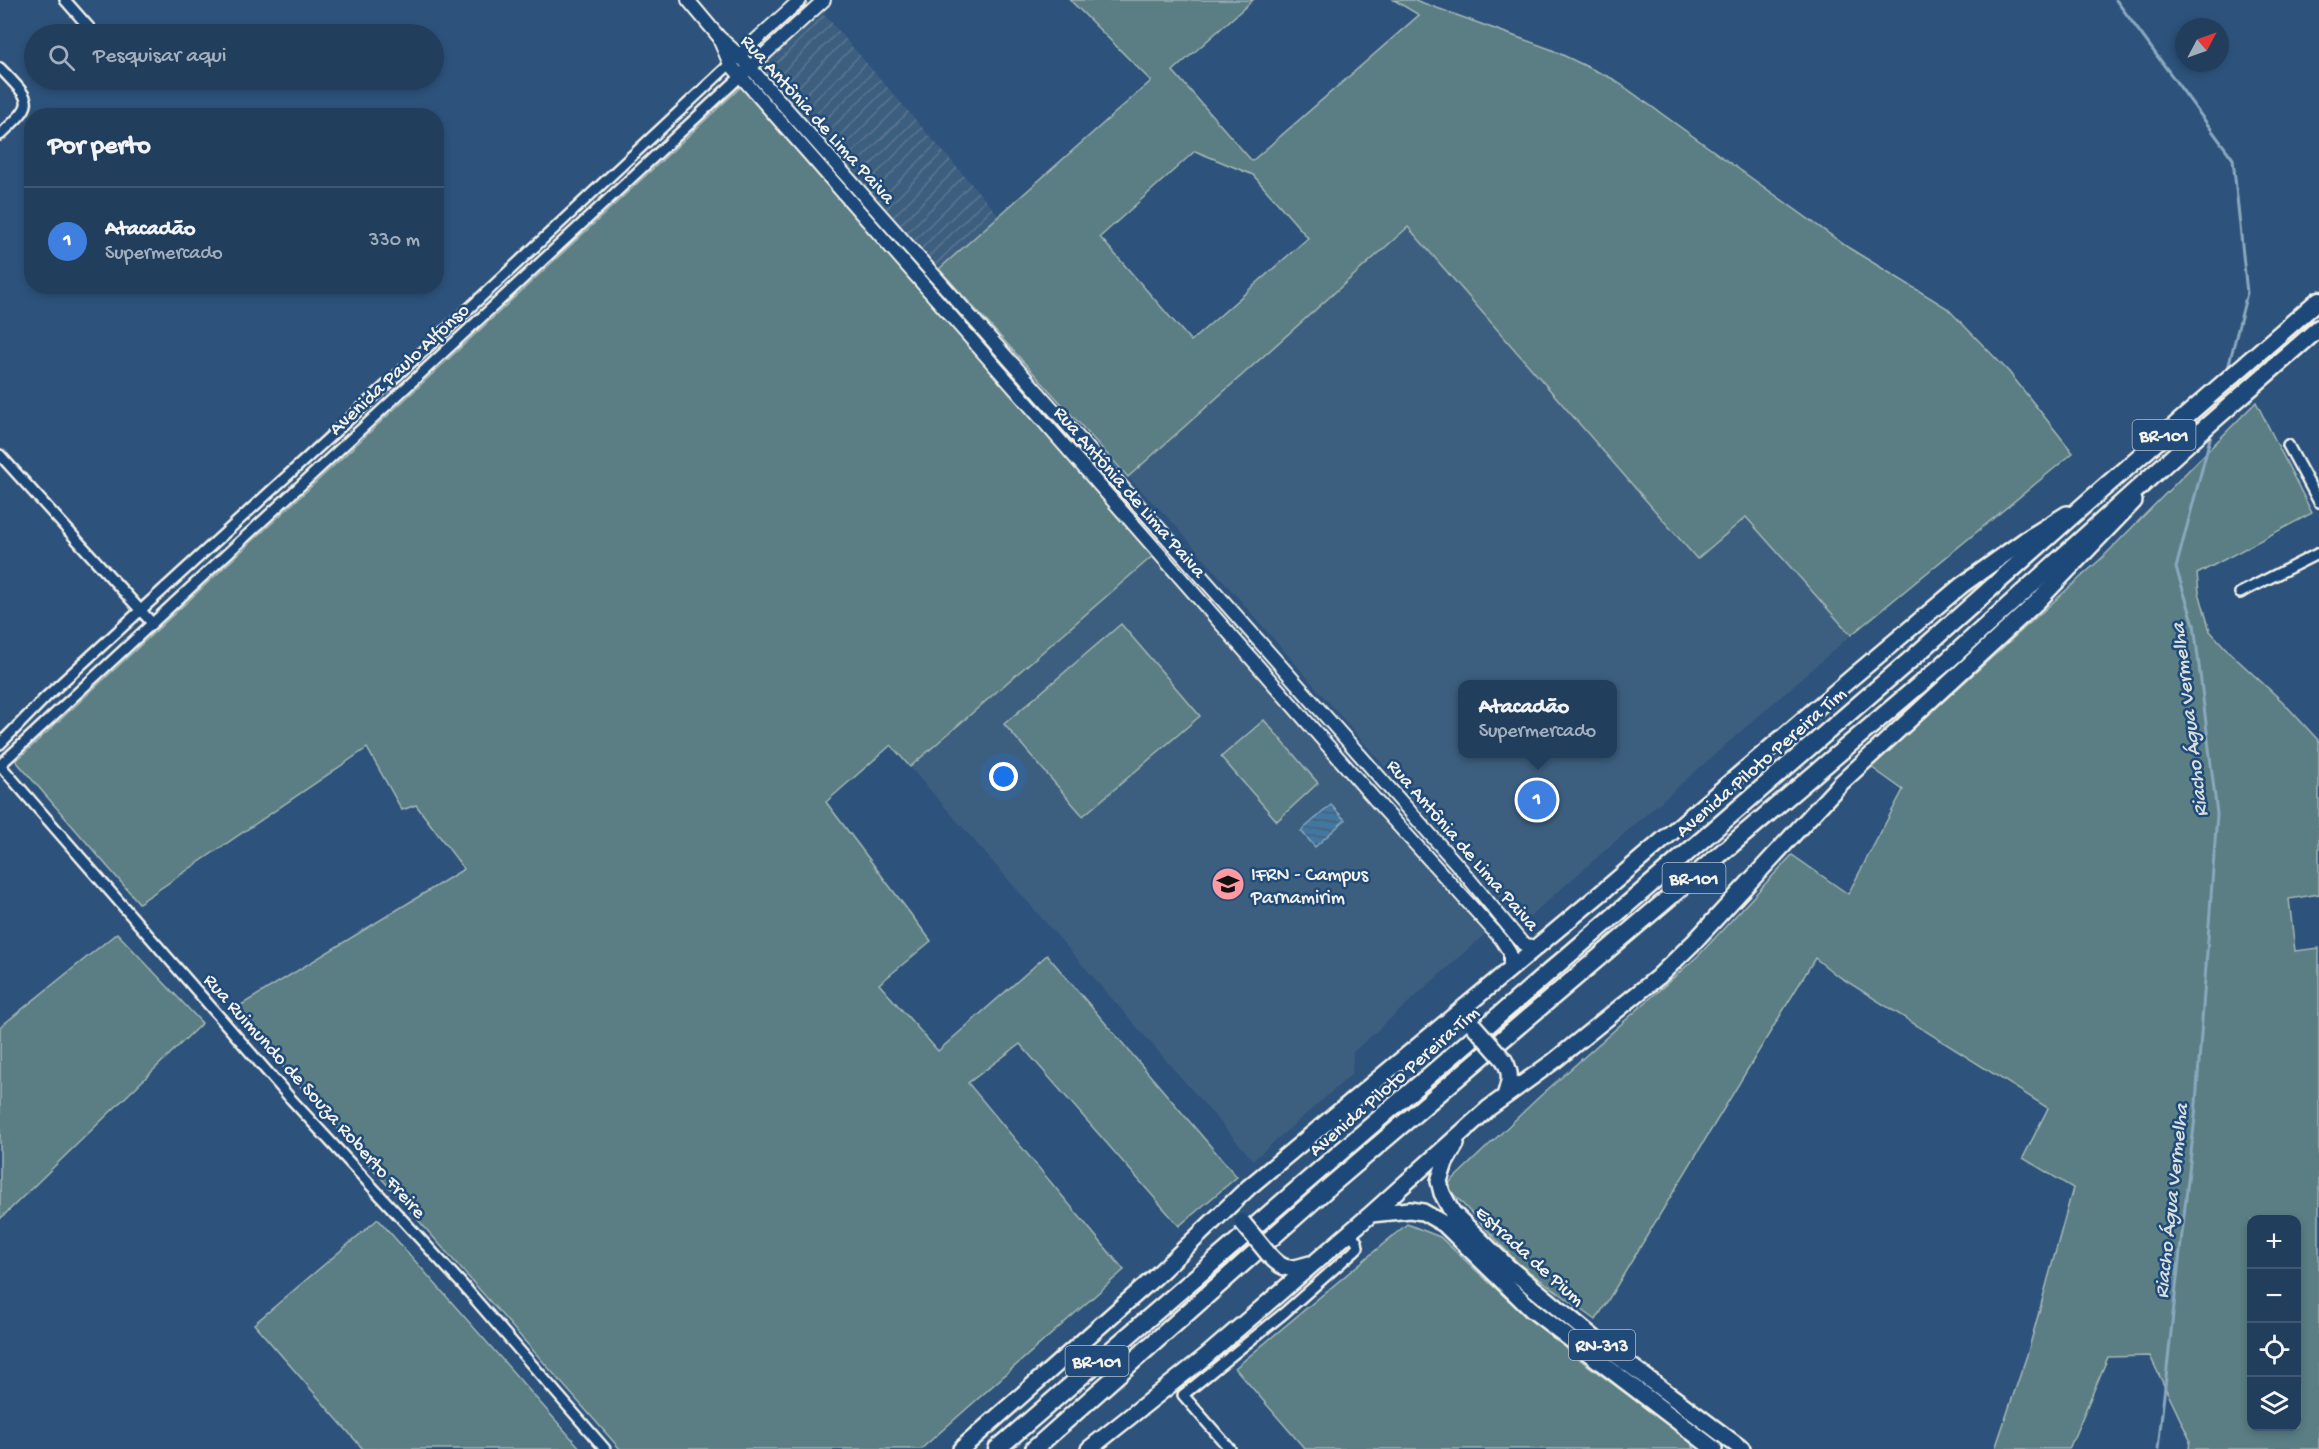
<!DOCTYPE html>
<html lang="pt">
<meta charset="utf-8">
<style>
:root{--surface:#223e5d;--page:#2e4966;--text:#f1f3f6;--muted:#a2aebc;--line:#3f5772;--accent:#8c9099}
body{margin:0;font-family:"Gochi Hand",sans-serif;background:var(--page);color:var(--text)}
.controls{position:absolute;right:18px;bottom:18px;display:grid;overflow:hidden;border-radius:12px;box-shadow:0 3px 9px #0003}
.controls button{width:54px;height:54px;display:grid;place-items:center;padding:0;border:0;border-bottom:2px solid var(--line);background:var(--surface);color:var(--text);font:30px sans-serif}
.compass{position:absolute;left:2175px;top:18px;width:54px;height:54px;border-radius:50%;background:var(--surface);box-shadow:0 3px 9px #0003;rotate:49deg}
.you{position:absolute;left:1004px;top:777px;width:21px;height:21px;margin:-15px;border:4px solid #fff;border-radius:50%;background:#1a73e8;box-shadow:0 0 0 9px #1a73e833}
.badge{display:grid;place-items:center;width:39px;height:39px;border-radius:50%;background:var(--accent);color:#fff;font-size:20px;font-weight:700}
.pin{position:absolute;translate:-50% -50%;border:3px solid #fff;box-shadow:0 2px 6px #0006}
.popup{position:absolute;left:1458px;top:680px;width:159px;height:78px;box-sizing:border-box;display:grid;place-content:center;border-radius:12px;background:var(--surface);filter:drop-shadow(0 2px 4px #0005);font-size:20px;white-space:nowrap;color:var(--muted)}
.popup b{font-size:22px;color:var(--text)}
.popup::after{content:'';position:absolute;left:50%;top:100%;margin-left:-12px;border:12px solid transparent;border-top-color:var(--surface)}
.list{margin:0;padding:0;list-style:none}
h2{display:flex;justify-content:space-between;align-items:center;height:78px;margin:0;padding:0 24px;font-size:26px}
h2 small{font-size:20px;font-weight:400;color:var(--muted)}
.list li{display:grid;grid-template-columns:39px 1fr auto;gap:18px;align-items:center;box-sizing:border-box;height:108px;padding:0 24px;border-top:2px solid var(--line)}
.list b{display:block;font-size:22px;white-space:nowrap}
.list p{margin:0;font-size:20px;white-space:nowrap;color:var(--muted)}
.list em{font-size:20px;font-style:normal;color:var(--muted)}
.icon{flex:none;width:33px;height:33px;fill:none;stroke:currentColor;stroke-width:2;stroke-linecap:round;stroke-linejoin:round}
.map{position:relative;flex:none;width:2319px;height:1449px;overflow:hidden}
.search{position:absolute;background:var(--surface);box-shadow:0 3px 9px #0003;left:24px;top:24px;width:420px;height:66px;display:flex;align-items:center;gap:15px;box-sizing:border-box;padding:0 21px;border-radius:33px;color:var(--muted);font-size:22px}
.panel{position:absolute;background:var(--surface);box-shadow:0 3px 9px #0003;left:24px;top:108px;width:420px;height:186px;border-radius:24px}
.map>svg:first-child{display:block}
.built{fill:#3e5e7f;fill-rule:evenodd}
.industrial{fill:url(#industrial-furrows)}
.grass{fill:#5a7e84;stroke:#a7b8b6;stroke-width:1.5;fill-rule:evenodd}
.water{fill:url(#water-rules);stroke:#8aa8bd;stroke-width:1.5}
.lines{fill:none;stroke-linecap:round;stroke-linejoin:round}
.stream{stroke:#8aa8bd;stroke-width:3}
.minor-casing{stroke:#f4f1e8;stroke-width:14}
.tertiary-casing{stroke:#f4f1e8;stroke-width:16}
.primary-casing{stroke:#f4f1e8;stroke-width:20}
.trunk-casing{stroke:#f4f1e8;stroke-width:21}
.minor{stroke:#1f4a7a;stroke-width:9}
.tertiary{stroke:#1f4a7a;stroke-width:12}
.primary{stroke:#1f4a7a;stroke-width:15}
.trunk{stroke:#1f4a7a;stroke-width:16}
.primary-bridge-casing{stroke:#f4f1e8;stroke-width:20;stroke-linecap:butt}
.primary-bridge{stroke:#1f4a7a;stroke-width:15}
.labels{text-anchor:middle;stroke-width:5;stroke-linejoin:round;paint-order:stroke}
.shield{fill:#1f4a7a;stroke:#b4bfc7;stroke-width:1.5}
.shield-label{font-size:18px;font-weight:bold;fill:#f4f1e8}
.street-label{font-size:20px;fill:#f4f1e8;stroke:#1f4a7a}
.poi-label{font-size:20px;fill:#f4f1e8;stroke:#1f4a7a;text-anchor:start}
.water-label{font-size:21px;font-style:italic;fill:#d9dfdd;stroke:#1f4a7a}
</style>
<div class="map">
<svg width="2319" height="1449" viewBox="0 0 2319 1449">
<defs>
<pattern id="industrial-furrows" width="10" height="10" patternUnits="userSpaceOnUse" patternTransform="scale(1.5)"><rect width="10" height="10" fill="#3e5e7f"/><path d="M-1 1l2-2M0 10L10 0M9 11l2-2" fill="none" stroke="#5a7691"/></pattern>
<pattern id="water-rules" width="6" height="5" patternUnits="userSpaceOnUse" patternTransform="scale(1.5)"><rect width="6" height="5" fill="#4377a1"/><path d="M0 2.5h6" fill="none" stroke="#466074"/></pattern>
</defs>
<rect width="100%" height="100%" fill="#2d537c"/>
<filter id="ink" filterUnits="userSpaceOnUse"><feTurbulence type="fractalNoise" baseFrequency=".0167" numOctaves="2"/><feDisplacementMap in="SourceGraphic" scale="12" xChannelSelector="R" yChannelSelector="G"/><feConvolveMatrix kernelMatrix="1 2 1 2 8 2 1 2 1" color-interpolation-filters="sRGB"/></filter>
<g filter="url(#ink)">
<path class="built" d="M 1408,227 L 1697,559 L 1746,516 L 1851,635 L 1521,924 L 1175,525 L 1128,477 ZM 1462,684 L 1612,684 L 1612,754 L 1462,754 Z
M 1155,554 L 1486,933 L 1353,1052 L 1352,1074 L 1253,1160 L 910,767 Z"/>
<path class="industrial" d="M 823,13 L 999,216 L 939,269 L 761,67 Z"/>
<path class="grass" d="M 1070,0 L 1253,0 L 1173,71 L 1252,161 L 1419,15 L 1394,0 L 1415,0 L 1550,49 L 1613,79 L 1849,248 L 1947,308 L 2009,372 L 2073,453 L 1851,635 L 1746,517 L 1697,559 L 1408,227 L 1128,477 L 939,269 L 1151,81 ZM 1195,151 L 1253,175 L 1308,238 L 1191,341 L 1100,237 Z
M 743,85 L 1155,554 L 910,767 L 891,745 L 826,802 L 931,941 L 879,984 L 938,1051 L 1047,955 L 1237,1177 L 1179,1226 L 1020,1044 L 968,1083 L 1124,1270 L 921,1449 L 620,1449 L 233,1010 L 464,869 L 416,805 L 402,810 L 367,748 L 139,903 L 16,761 Z
M 2256,402 L 2312,513 L 2197,574 L 2199,592 L 2210,631 L 2230,653 L 2282,701 L 2319,741 L 2319,894 L 2289,899 L 2295,951 L 2319,948 L 2319,1449 L 2189,1449 L 2190,1440 L 2150,1356 L 2108,1357 L 2069,1449 L 1995,1449 L 2028,1352 L 2073,1188 L 2023,1158 L 2048,1108 L 1835,974 L 1815,958 L 1596,1320 L 1519,1264 L 1446,1186 L 1538,1098 L 1700,954 L 1792,855 L 1848,894 L 1903,790 L 1871,767 L 2104,556 ZM 2252,1220 L 2296,1220 L 2296,1426 L 2252,1426 Z
M 1121,624 L 1200,716 L 1083,816 L 1004,724 Z
M 1264,720 L 1318,783 L 1277,821 L 1221,757 Z
M 117,933 L 202,1023 L 0,1219 L 0,1027 Z
M 378,1219 L 581,1449 L 363,1449 L 254,1324 Z
M 1407,1224 L 1440,1237 L 1506,1298 L 1579,1359 L 1660,1419 L 1690,1442 L 1695,1449 L 1305,1449 L 1235,1368 Z"/>
<path class="water" d="M 1331,805 L 1345,820 L 1315,847 L 1301,831 Z"/>
<g class="lines">
<path class="stream" d="M 2116,0 L 2233,159 L 2247,293 L 2227,372
M 2218,407 L 2222,393
M 2158,1449 L 2195,1117 L 2217,814 L 2194,624 L 2176,568 L 2212,431"/>
<g class="minor-casing">
<path id="minor" d="M 65,0 L 94,33
M 0,68 C 34,104 36,101 0,135
M 2288,445 L 2319,502
M 0,455 L 152,623
M 2240,593 L 2319,553
M 0,744 L 46,697 L 430,345 L 730,64
M 0,765 L 741,76
M 0,765 L 291,1099 L 461,1283 L 605,1449
M 1230,1449 L 1183,1395 L 1284,1313 L 1354,1251 L 1358,1247 L 1357,1242 L 1350,1232"/>
</g>
<g class="tertiary-casing">
<path id="tertiary" d="M 688,0 L 719,37 L 739,55 L 1461,869 L 1523,944 L 1536,947
M 720,41 L 730,64 L 1378,803 L 1501,939 L 1510,953 L 1510,970
M 733,61 L 800,0
M 745,72 L 824,0"/>
</g>
<g class="primary-casing">
<path id="primary" d="M 1504,1060 C 1512,1074 1510,1081 1505,1096
M 1456,1144 L 1445,1163 L 1439,1181 L 1442,1193 L 1452,1212 L 1508,1267 L 1599,1342 L 1742,1449
M 1371,1214 L 1410,1210 L 1423,1212 L 1444,1224 L 1531,1309 L 1714,1449
M 1270,1256 C 1284,1271 1291,1270 1310,1264
M 961,1449 L 1154,1278 L 1249,1187 L 1600,894 L 1855,675 L 1962,585 L 2025,540 L 2067,514
M 1089,1449 L 1205,1357 L 1371,1214 L 1489,1108 L 1554,1061 L 1658,977 L 1693,943 L 1841,783 L 2037,602 L 2134,501"/>
</g>
<g class="trunk-casing">
<path id="trunk" d="M 997,1449 L 1916,655 L 2091,499 L 2319,300
M 1034,1449 L 1330,1186 L 1945,663 L 2208,425 L 2319,328"/>
</g>
<use href="#minor" class="minor"/>
<use href="#tertiary" class="tertiary"/>
<use href="#primary" class="primary"/>
<use href="#trunk" class="trunk"/>
<g class="primary-bridge-casing">
<path id="primary-bridge" d="M 1474,1026 L 1504,1060
M 1242,1222 L 1270,1256"/>
</g>
<use href="#primary-bridge" class="primary-bridge"/>
</g>
</g>
<defs>
<g id="university-disc" transform="scale(1.725)"><circle r="9.5" fill="#ff9aa2" stroke="#1f4a7a"/><path d="M0-5L7-2L0 1L-7-2ZM-4 1L0 2.5L4 1V4Q0 6-4 4Z" fill="#111"/></g>
</defs>
<g fill-rule="evenodd">
<use href="#university-disc" x="1228" y="884"/>
</g>
<g class="labels">
<g class="shield">
<rect x="2132.5" y="420" width="63" height="30" rx="4.5"/>
<rect x="1662.5" y="863" width="63" height="30" rx="4.5"/>
<rect x="1569" y="1330" width="66" height="30" rx="4.5"/>
<rect x="1065.5" y="1346" width="63" height="30" rx="4.5"/>
</g>
<g class="shield-label">
<text x="2164" y="441">BR-101</text>
<text x="1694" y="884">BR-101</text>
<text x="1602" y="1351">RN-313</text>
<text x="1097" y="1367">BR-101</text>
</g>
<g class="street-label">
<text transform="translate(819 118) rotate(48)" y="7">Rua Antônia de Lima Paiva</text>
<text transform="translate(398 368) rotate(-43)" y="7">Avenida Paulo Alfonso</text>
<text transform="translate(1131 491) rotate(49)" y="7">Rua Antônia de Lima Paiva</text>
<text transform="translate(1760 761) rotate(-41)" y="7">Avenida Piloto Pereira Tim</text>
<text transform="translate(1464 844) rotate(49)" y="7">Rua Antônia de Lima Paiva</text>
<text transform="translate(1393 1080) rotate(-41)" y="7">Avenida Piloto Pereira Tim</text>
<text transform="translate(316 1095) rotate(48)" y="7">Rua Ruimundo de Souza Roberto Freire</text>
<text transform="translate(1531 1255) rotate(42)" y="7">Estrada de Pium</text>
</g>
<g class="poi-label">
<text x="1251" y="880">IFRN - Campus<tspan x="1251" dy="23">Parnamirim</tspan></text>
</g>
<g class="water-label">
<text transform="translate(2188 720) rotate(-97)" y="7">Riacho Água Vermelha</text>
<text transform="translate(2170 1201) rotate(-84)" y="7">Riacho Água Vermelha</text>
</g>
</g>
</svg>
<div class="controls">
<button>+</button>
<button>−</button>
<button><svg class="icon" aria-label="locate" viewBox="0 0 24 24"><circle cx="12" cy="12" r="6"/><path d="M12 2v4M12 18v4M2 12h4M18 12h4"/></svg></button>
<button><svg class="icon" aria-label="layers" viewBox="0 0 24 24"><path d="M12 4l9 5-9 5-9-5zM3 14l9 5 9-5"/></svg></button>
</div>
<svg class="compass" viewBox="-18 -18 36 36"><path d="M0-13l5 13h-10z" fill="#e53935"/><path d="M0 13l5-13h-10z" fill="#a2aebc"/></svg>
<div class="you"></div>
<div class="pin badge" style="left:1537px;top:800px;background:#3f7fe0">1</div>
<div class="popup"><b>Atacadão</b>Supermercado</div>
<div class="search"><svg class="icon" aria-label="search" viewBox="0 0 24 24"><circle cx="10" cy="10" r="6"/><path d="M15 15l6 6"/></svg>Pesquisar aqui</div>
<section class="panel">
<h2>Por perto<small></small></h2>
<ul class="list">
<li><span class="badge" style="background:#3f7fe0">1</span><div><b>Atacadão</b><p>Supermercado</p></div><em>330 m</em></li>
</ul>
</section>
</div>
